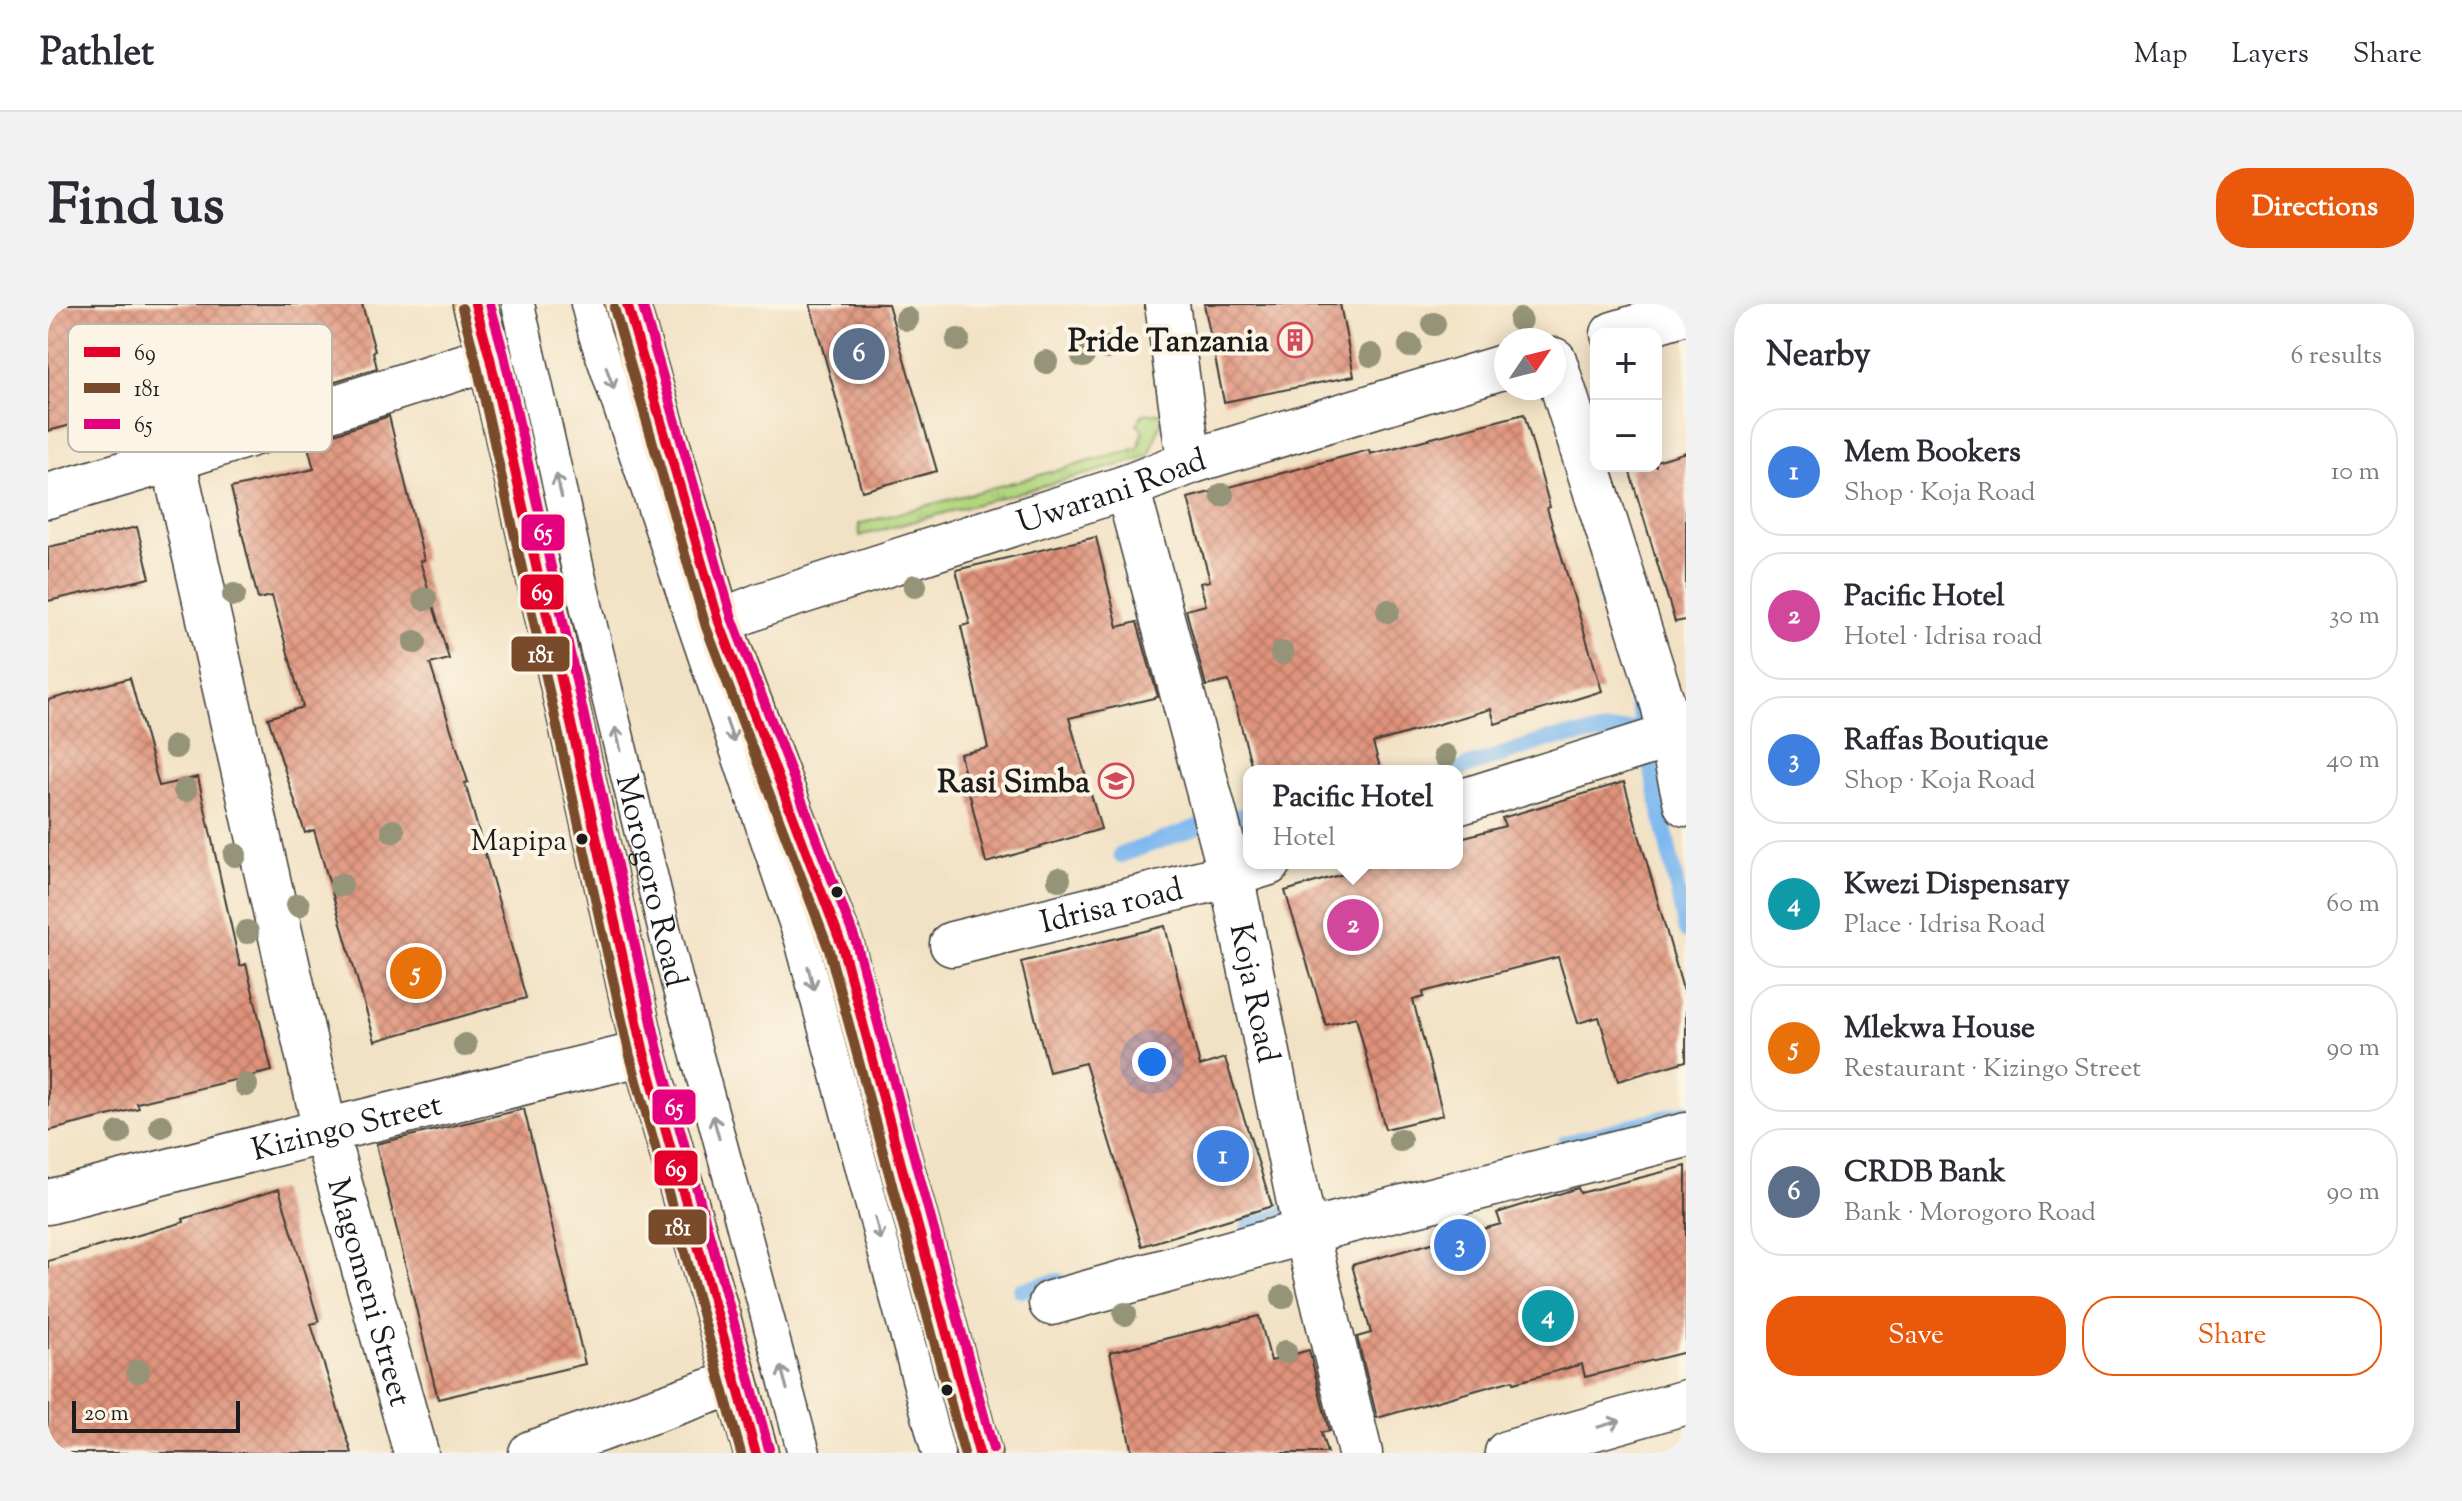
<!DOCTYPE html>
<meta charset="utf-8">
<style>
:root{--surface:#fff;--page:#f2f2f3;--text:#2b2b33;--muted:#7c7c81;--line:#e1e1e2;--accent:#ea580c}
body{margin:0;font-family:"Sorts Mill Goudy",serif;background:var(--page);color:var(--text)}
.controls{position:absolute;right:24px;top:24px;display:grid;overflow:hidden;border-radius:16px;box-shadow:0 4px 20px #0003}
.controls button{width:72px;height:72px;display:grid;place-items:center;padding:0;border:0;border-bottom:2px solid var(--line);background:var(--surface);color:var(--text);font:40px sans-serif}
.compass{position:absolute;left:1446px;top:24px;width:72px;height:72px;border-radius:50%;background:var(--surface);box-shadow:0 4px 20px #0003;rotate:55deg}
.scale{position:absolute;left:24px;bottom:20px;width:168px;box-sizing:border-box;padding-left:8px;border:4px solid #1c1c1c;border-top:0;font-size:22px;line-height:28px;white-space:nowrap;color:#1c1c1c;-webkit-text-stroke:6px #fcf5e5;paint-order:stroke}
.you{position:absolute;left:1104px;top:758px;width:28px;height:28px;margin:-20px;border:6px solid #fff;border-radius:50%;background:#1a73e8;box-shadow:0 0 0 12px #1a73e833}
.badge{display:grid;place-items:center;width:52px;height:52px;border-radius:50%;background:var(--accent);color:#fff;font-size:26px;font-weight:700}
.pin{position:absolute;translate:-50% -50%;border:4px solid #fff;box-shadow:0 2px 8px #0006}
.popup{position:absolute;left:1195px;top:461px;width:220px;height:104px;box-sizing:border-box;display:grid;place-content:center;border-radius:16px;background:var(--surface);filter:drop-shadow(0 2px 6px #0005);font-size:26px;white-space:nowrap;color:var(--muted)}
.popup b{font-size:30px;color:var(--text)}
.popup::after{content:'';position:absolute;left:50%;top:100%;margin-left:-16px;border:16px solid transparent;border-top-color:var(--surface)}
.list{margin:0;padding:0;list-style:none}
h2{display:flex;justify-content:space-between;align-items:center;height:104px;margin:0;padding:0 32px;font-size:34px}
h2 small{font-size:26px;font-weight:400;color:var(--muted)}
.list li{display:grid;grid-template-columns:52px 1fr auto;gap:24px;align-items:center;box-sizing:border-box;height:128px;margin:0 16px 16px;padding:0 16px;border:2px solid var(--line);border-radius:32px}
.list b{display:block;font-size:30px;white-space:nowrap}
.list p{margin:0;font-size:26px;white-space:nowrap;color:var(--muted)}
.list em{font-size:26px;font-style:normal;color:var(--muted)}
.actions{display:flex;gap:16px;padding:24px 32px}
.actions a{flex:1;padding:18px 0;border:2px solid var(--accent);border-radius:32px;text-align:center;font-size:28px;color:var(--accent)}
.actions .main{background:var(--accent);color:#fff}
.map{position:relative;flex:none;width:1638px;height:1149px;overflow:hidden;border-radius:32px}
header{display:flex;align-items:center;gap:48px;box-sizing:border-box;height:112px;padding:0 40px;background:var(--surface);border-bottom:2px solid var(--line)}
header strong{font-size:38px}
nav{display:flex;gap:44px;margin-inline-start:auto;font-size:28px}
.intro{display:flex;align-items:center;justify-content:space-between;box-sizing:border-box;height:192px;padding:0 48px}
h1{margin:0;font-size:56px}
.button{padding:20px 36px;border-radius:32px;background:var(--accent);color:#fff;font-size:28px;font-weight:700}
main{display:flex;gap:48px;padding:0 48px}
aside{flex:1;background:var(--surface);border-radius:32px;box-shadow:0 4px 20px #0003}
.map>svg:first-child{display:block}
.grass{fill:url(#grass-tufts);stroke:#68794e;stroke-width:2}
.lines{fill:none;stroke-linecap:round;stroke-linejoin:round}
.stream{stroke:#7cb7ee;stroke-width:16}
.building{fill:url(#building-cross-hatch)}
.service-casing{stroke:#3c3a35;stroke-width:35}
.minor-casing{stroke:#3c3a35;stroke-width:47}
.trunk-casing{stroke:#3c3a35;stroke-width:47}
.service{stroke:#fff;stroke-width:32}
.minor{stroke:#fff;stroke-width:44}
.trunk{stroke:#f7c06c;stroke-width:44}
.bus-1-casing{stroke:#fcf5e5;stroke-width:16}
.bus-2-casing{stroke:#fcf5e5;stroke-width:16}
.bus-3-casing{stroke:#fcf5e5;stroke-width:16}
.bus-1{stroke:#e4002b;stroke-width:10}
.bus-2{stroke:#7a4b2a;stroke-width:10}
.bus-3{stroke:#e5007d;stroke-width:10}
.tree{fill:#959479}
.oneway{stroke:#999}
.bus-dot{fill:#1c1c1c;stroke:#fcf5e5;stroke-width:3}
.labels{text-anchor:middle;stroke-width:8;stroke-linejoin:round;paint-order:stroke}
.bus-label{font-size:30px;fill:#1c1c1c;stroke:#fcf5e5;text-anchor:end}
.poi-label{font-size:32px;font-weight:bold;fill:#1c1c1c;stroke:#fcf5e5;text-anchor:end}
.street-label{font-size:32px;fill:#1c1c1c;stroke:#fcf5e5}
.key{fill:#fcf5e5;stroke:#b9b4a9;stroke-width:2}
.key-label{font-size:22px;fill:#1c1c1c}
.line-badge{stroke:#fcf5e5;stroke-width:3}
.badge-label{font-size:22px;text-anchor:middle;font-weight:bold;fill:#fff}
</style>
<header>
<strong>Pathlet</strong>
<nav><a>Map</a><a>Layers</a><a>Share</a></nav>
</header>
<div class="intro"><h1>Find us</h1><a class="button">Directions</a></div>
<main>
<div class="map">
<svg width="1638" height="1149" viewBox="0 0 1638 1149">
<defs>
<pattern id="grass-tufts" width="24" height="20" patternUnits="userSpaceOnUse" patternTransform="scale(2)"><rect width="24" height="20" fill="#b3d67f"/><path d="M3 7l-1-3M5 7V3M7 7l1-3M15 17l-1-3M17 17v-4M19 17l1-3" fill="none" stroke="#99b76d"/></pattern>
<pattern id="building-cross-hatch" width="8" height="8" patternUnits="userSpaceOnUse" patternTransform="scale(2)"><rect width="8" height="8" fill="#e0937b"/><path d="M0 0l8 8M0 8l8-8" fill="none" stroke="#b57764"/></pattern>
</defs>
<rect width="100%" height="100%" fill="#fcf5e5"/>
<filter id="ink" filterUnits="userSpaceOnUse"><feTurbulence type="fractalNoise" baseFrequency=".0125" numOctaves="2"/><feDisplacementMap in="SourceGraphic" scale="16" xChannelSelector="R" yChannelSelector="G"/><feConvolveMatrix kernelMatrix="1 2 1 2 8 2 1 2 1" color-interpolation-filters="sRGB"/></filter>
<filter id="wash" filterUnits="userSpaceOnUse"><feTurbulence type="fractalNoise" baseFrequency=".006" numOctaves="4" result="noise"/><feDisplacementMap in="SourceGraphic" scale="32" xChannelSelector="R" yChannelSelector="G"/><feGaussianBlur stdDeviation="1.8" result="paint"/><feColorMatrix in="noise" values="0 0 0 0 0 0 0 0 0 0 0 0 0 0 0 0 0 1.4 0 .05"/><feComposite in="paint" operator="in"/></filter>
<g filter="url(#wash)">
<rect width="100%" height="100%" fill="#f2e2c5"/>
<path class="grass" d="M 1116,109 L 1101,153 L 812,232 L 811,220 L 1091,144 L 1095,127 L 1089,119 L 1095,110 Z"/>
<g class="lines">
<path class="stream" d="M 1600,448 L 1638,627
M 1406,467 L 1501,435 L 1596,424 L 1555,283
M 1073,551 L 1169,516 L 1201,511
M 1517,839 L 1638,808
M 1202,922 L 1251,904
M 973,986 L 1010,977"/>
</g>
<g id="blocks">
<path class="building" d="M 0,0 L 314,0 L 327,47 L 325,48 L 329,64 L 246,90 L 238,61 L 209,69 L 205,57 L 51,103 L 54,113 L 0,127 Z
M 762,0 L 840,0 L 889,167 L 814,187 Z
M 1156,0 L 1292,0 L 1306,72 L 1176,98 Z
M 1476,110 L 1502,203 L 1499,204 L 1554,387 L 1447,420 L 1443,405 L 1325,439 L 1333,467 L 1205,467 L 1181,377 L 1158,382 L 1138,306 L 1158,301 L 1152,279 L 1162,277 L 1140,194 L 1321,146 L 1322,150 Z
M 341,112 L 376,256 L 372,257 L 401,355 L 382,360 L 420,478 L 417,479 L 478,694 L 327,737 L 266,526 L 257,529 L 220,414 L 255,403 L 224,292 L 210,295 L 183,184 L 266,165 L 259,139 Z
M 1638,148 L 1638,316 L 1627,318 L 1581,165 L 1591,162 L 1608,162 L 1608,157 Z
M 89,223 L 102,274 L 0,297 L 0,243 Z
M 1048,233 L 1070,323 L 1089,318 L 1110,393 L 1021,414 L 1053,525 L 938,559 L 912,450 L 940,444 L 913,322 L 922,320 L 908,266 Z
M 82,374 L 111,482 L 150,473 L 192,662 L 198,660 L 224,767 L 89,799 L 91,804 L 0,827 L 0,396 Z
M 1576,478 L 1638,696 L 1638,757 L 1570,777 L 1551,713 L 1530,719 L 1510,653 L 1375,688 L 1376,693 L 1365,696 L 1395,811 L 1337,825 L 1308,713 L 1278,721 L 1237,587 L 1333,559 L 1409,559 L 1409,535 L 1457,522 L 1454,514 Z
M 1117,622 L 1152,762 L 1177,754 L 1224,902 L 1094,942 L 1037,759 L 1001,768 L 973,658 Z
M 476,805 L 537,1060 L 390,1095 L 328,840 Z
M 1638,862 L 1638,1048 L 1537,1073 L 1534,1060 L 1466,1079 L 1465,1076 L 1329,1114 L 1309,1033 L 1323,1029 L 1304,961 L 1453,920 L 1449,909 L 1530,884 L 1532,889 Z
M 231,885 L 271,1018 L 263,1020 L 304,1149 L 0,1149 L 0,957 L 136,918 L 135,915 Z
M 1211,1012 L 1223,1057 L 1261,1046 L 1281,1127 L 1273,1129 L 1279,1149 L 1084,1149 L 1062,1048 Z"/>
</g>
</g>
<g filter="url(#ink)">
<use href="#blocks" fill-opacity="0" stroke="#3c3a35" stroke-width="2"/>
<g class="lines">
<g class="service-casing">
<g id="service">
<path id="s1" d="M 470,0 L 540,310 L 628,674 L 756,1149"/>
<path d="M 539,0 L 547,31 L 753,636 L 890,1149"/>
</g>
</g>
<g class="minor-casing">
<g id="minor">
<path d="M 1119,0 L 1138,135 L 1145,157"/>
<path d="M 1565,30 L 1638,8"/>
<path d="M 1506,56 L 1615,400 L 1638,500"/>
<path id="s2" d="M 125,155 L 277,827 L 368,1149"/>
<path id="s3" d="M 1079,183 L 1183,571 L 1252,903 L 1312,1149"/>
<path d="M 0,192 L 125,155 L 442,54"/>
<path id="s4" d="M 671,318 L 716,300 L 1079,183 L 1145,157 L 1458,62"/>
<path d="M 1409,499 L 1638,427"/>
<path id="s5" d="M 904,640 L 1183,571 L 1221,559"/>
<path id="s6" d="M 0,898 L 277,827 L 596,749"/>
<path d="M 1003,999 L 1257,928 L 1638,831"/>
<path d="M 483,1149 L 688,1078"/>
<path d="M 1459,1149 L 1638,1098"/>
</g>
</g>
<g class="trunk-casing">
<path id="trunk" d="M 427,0 L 442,54 L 596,749 L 708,1149
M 579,0 L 671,318 L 794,642 L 931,1149"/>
</g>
<use href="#service" class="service"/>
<use href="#minor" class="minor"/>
<use href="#trunk" class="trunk"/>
<g class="bus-1-casing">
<path id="bus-1" d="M 427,0 L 442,54 L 596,749 L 708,1149
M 579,0 L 671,318 L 794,642 L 931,1149"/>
</g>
<g class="bus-2-casing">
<path id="bus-2" d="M 414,4 L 428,57 L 582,752 L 693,1149
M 566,4 L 658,323 L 781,646 L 916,1149"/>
</g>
<g class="bus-3-casing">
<path id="bus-3" d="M 442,0 L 456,51 L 610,746 L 721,1145
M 594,0 L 684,314 L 808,638 L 945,1145"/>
</g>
<use href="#bus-1" class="bus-1"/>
<use href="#bus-2" class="bus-2"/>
<use href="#bus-3" class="bus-3"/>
</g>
<g class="tree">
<circle cx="859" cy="15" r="12"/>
<circle cx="1472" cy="16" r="12"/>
<circle cx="1386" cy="20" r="12"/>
<circle cx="910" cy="36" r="12"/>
<circle cx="1362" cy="42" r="12"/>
<circle cx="1059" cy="44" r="12"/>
<circle cx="1323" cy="51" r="12"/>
<circle cx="1035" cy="52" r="12"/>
<circle cx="998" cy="58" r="12"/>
<circle cx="84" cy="99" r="12"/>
<circle cx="33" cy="125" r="12"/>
<circle cx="123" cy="129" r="12"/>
<circle cx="1174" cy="191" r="12"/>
<circle cx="867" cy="282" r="12"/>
<circle cx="186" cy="291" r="12"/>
<circle cx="377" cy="295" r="12"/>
<circle cx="1340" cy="307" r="12"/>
<circle cx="367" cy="338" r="12"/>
<circle cx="1234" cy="349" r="12"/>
<circle cx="127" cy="443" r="12"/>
<circle cx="1397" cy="452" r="12"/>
<circle cx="137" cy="486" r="12"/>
<circle cx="345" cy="527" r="12"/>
<circle cx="187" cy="551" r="12"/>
<circle cx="1011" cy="575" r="12"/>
<circle cx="293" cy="581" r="12"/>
<circle cx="250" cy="601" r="12"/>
<circle cx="199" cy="628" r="12"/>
<circle cx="417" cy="741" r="12"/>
<circle cx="198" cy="781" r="12"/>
<circle cx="113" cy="822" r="12"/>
<circle cx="71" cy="829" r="12"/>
<circle cx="1352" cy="836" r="12"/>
<circle cx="1235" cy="993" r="12"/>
<circle cx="1077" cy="1010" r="12"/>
<circle cx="1237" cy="1048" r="12"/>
<circle cx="90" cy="1067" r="12"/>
</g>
<defs><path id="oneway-shaft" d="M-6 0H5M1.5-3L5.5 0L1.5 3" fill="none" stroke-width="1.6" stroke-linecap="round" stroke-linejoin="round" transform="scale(2)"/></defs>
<g class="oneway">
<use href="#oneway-shaft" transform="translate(562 74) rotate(71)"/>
<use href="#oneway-shaft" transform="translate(511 182) rotate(-103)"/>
<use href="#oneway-shaft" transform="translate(682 427) rotate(71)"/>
<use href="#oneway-shaft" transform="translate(570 435) rotate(-104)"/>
<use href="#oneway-shaft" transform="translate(763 674) rotate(75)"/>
<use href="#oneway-shaft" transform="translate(668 823) rotate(-105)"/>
<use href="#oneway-shaft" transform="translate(830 925) rotate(75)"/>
<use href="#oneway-shaft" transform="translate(736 1074) rotate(-105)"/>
<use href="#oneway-shaft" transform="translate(1561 1120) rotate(-16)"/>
</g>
</g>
<defs>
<g id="building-ring" transform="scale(1.8)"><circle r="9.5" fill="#fcf5e5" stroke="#d1495b" stroke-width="1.5"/><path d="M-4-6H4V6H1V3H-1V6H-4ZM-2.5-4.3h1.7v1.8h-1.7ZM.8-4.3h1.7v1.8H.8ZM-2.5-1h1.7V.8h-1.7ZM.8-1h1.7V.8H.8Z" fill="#d1495b"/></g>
<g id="university-ring" transform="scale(1.8)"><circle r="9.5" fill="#fcf5e5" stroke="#d1495b" stroke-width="1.5"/><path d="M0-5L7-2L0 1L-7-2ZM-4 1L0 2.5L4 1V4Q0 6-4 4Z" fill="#d1495b"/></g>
</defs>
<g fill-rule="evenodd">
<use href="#building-ring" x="1247" y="36"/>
<use href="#university-ring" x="1068" y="477"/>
</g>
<g class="bus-dot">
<circle cx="534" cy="535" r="7"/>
<circle cx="789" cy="588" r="7"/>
<circle cx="899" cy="1086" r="7"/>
</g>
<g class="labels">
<g class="bus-label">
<text x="519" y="546">Mapipa</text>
</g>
<g class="poi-label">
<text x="1221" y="47">Pride Tanzania</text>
<text x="1042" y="488">Rasi Simba</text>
</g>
<g class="street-label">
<text dy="11" stroke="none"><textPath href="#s4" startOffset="414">Uwarani Road</textPath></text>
<text dy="11" stroke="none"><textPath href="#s1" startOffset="592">Morogoro Road</textPath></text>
<text dy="11" stroke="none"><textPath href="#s5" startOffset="164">Idrisa road</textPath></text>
<text dy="11" stroke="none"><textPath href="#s3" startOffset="522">Koja Road</textPath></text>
<text dy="11" stroke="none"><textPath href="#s6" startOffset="308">Kizingo Street</textPath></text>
<text dy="11" stroke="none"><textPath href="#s2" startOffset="856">Magomeni Street</textPath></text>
</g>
</g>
<rect x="20" y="20" width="264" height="128" rx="12" class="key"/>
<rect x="36" y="43" width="36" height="10" fill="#e4002b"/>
<rect x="36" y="79" width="36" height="10" fill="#7a4b2a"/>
<rect x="36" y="115" width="36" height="10" fill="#e5007d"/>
<g class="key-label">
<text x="86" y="56">69</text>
<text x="86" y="92">181</text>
<text x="86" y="128">65</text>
</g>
<g class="line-badge">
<rect x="472" y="209" width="46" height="39" rx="8" fill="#e5007d"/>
<rect x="471" y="269" width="46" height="38" rx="8" fill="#e4002b"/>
<rect x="462" y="331" width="61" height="38" rx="8" fill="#7a4b2a"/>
<rect x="603" y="784" width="46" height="38" rx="8" fill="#e5007d"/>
<rect x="605" y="845" width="46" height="38" rx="8" fill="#e4002b"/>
<rect x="599" y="904" width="61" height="38" rx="8" fill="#7a4b2a"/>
</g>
<g class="badge-label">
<text x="495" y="236">65</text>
<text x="494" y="296">69</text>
<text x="493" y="358">181</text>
<text x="626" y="811">65</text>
<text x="628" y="872">69</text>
<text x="630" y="931">181</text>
</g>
</svg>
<div class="controls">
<button>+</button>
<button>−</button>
</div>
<svg class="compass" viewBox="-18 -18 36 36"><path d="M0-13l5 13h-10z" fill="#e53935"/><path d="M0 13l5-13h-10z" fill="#7c7c81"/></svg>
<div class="scale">20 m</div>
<div class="you"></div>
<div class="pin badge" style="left:1175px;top:852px;background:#3f7fe0">1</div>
<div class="pin badge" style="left:1305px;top:621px;background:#d1479c">2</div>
<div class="popup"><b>Pacific Hotel</b>Hotel</div>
<div class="pin badge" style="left:1412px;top:941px;background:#3f7fe0">3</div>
<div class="pin badge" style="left:1500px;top:1012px;background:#0f9aa8">4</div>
<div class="pin badge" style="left:368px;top:669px;background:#e8710a">5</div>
<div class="pin badge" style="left:811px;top:50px;background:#5c6f8a">6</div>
</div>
<aside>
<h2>Nearby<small>6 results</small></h2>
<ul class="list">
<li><span class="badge" style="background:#3f7fe0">1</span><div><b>Mem Bookers</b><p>Shop · Koja Road</p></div><em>10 m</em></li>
<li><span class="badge" style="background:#d1479c">2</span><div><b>Pacific Hotel</b><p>Hotel · Idrisa road</p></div><em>30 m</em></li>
<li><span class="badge" style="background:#3f7fe0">3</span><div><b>Raffas Boutique</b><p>Shop · Koja Road</p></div><em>40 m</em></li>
<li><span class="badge" style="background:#0f9aa8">4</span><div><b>Kwezi Dispensary</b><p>Place · Idrisa Road</p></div><em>60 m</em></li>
<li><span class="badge" style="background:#e8710a">5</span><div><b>Mlekwa House</b><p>Restaurant · Kizingo Street</p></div><em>90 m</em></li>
<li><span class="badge" style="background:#5c6f8a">6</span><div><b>CRDB Bank</b><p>Bank · Morogoro Road</p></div><em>90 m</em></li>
</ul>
<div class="actions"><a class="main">Save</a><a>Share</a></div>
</aside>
</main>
